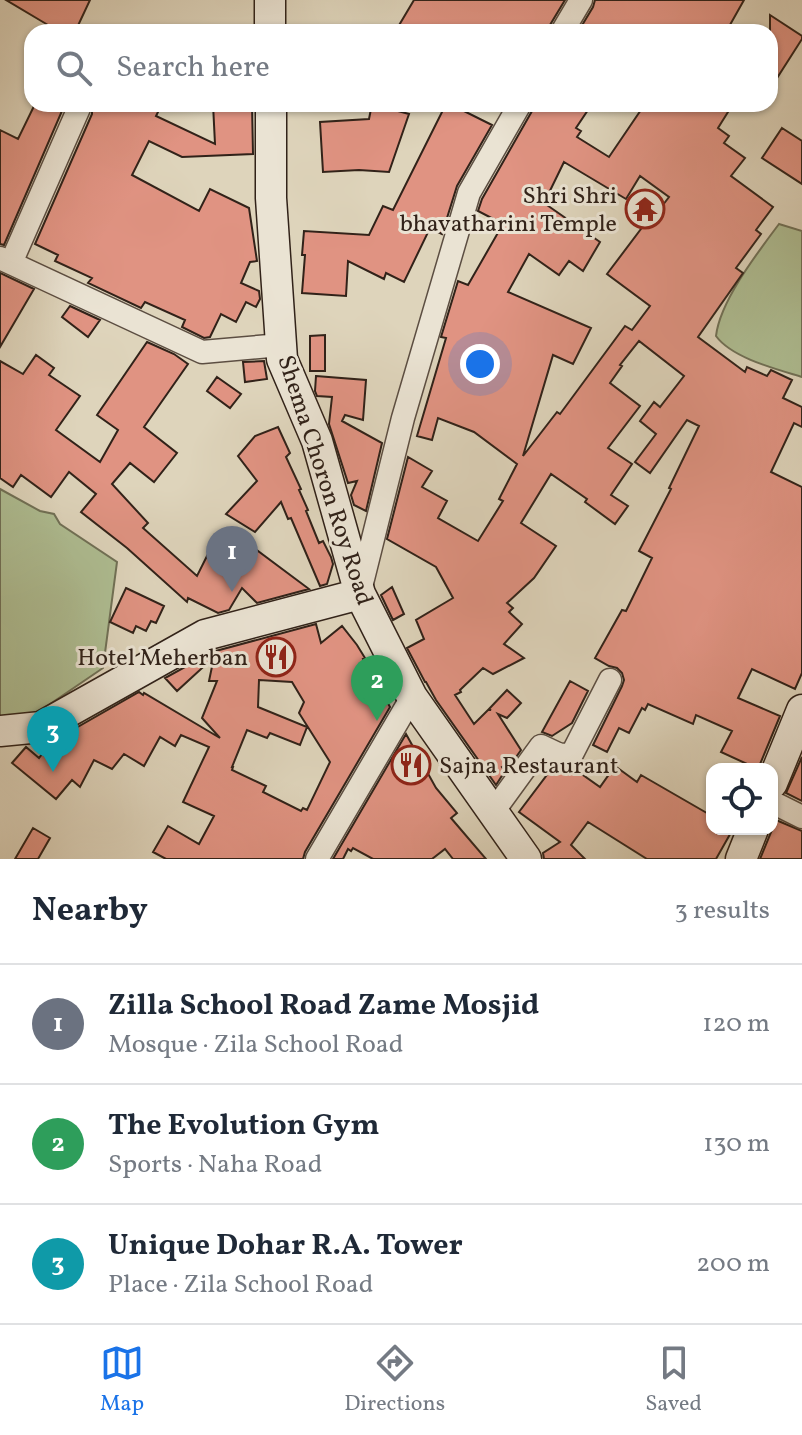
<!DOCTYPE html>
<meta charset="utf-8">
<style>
:root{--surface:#fff;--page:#f2f2f3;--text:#1f2937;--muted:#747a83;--line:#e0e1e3;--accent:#1a73e8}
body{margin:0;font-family:Vollkorn,serif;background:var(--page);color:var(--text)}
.controls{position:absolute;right:24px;bottom:24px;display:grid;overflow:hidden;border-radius:16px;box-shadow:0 2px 6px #0004}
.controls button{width:72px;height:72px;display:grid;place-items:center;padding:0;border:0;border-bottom:2px solid var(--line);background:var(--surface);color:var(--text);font:40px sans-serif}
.you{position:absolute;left:480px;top:364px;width:28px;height:28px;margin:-20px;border:6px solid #fff;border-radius:50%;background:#1a73e8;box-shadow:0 0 0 12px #1a73e833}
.badge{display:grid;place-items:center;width:52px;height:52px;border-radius:50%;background:var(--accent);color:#fff;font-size:26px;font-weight:700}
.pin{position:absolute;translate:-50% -66px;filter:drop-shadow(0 2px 4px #0008)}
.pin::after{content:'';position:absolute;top:42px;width:28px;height:24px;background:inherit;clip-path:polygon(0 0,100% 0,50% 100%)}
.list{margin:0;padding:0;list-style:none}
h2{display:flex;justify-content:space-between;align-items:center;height:104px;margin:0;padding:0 32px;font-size:34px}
h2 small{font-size:26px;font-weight:400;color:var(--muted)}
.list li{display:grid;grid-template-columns:52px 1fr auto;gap:24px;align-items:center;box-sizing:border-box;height:120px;padding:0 32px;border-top:2px solid var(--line)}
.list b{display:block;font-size:30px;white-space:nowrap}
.list p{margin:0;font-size:26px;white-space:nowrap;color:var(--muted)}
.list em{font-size:26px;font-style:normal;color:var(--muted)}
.icon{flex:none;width:44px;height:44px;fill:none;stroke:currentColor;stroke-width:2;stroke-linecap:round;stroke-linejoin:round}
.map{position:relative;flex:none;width:802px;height:859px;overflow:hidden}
.search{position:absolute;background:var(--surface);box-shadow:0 2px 6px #0004;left:24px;right:24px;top:24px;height:88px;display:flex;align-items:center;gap:20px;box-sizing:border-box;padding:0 28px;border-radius:24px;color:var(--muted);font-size:30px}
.sheet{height:464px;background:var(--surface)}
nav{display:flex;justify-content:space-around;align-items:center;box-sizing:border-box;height:112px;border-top:2px solid var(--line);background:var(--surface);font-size:22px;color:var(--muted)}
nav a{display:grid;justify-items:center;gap:4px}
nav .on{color:var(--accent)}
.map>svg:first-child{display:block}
.green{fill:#aebd92;stroke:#707056;stroke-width:2}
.building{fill:#e09382;stroke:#312219;stroke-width:2;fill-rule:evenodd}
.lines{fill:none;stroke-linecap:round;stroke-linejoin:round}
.street-casing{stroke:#5c4e42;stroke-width:25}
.secondary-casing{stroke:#312219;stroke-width:33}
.street{stroke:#eae3d3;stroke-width:22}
.secondary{stroke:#eae3d3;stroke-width:30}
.labels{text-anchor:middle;stroke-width:6;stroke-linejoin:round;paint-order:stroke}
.poi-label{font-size:24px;fill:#312219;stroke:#eae3d3;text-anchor:end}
.street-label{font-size:24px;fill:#312219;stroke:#eae3d3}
</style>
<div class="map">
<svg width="802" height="859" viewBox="0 0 802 859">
<rect width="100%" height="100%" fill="#ded4bb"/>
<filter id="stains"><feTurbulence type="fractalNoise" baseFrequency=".0025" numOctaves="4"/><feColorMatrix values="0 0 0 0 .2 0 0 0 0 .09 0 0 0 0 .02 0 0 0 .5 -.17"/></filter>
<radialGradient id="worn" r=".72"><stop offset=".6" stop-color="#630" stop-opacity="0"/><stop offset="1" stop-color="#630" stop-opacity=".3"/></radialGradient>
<path class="green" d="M 779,224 L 802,231 L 802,377 C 776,369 732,358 716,336 C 720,301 758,252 779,224 Z
M 0,489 L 40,511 L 54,514 L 60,524 L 117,562 L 103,668 L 28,719 L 0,721 Z"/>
<path class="building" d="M 6,0 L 90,0 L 75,32 L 44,32 L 48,25 Z
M 414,0 L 565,0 L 550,25 L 548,32 L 395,32 Z
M 595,0 L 744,0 L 726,32 L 578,32 L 593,7 Z
M 770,15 L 802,36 L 802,39 L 770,89 Z
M 35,104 L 65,104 L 4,245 L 0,244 L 0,130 L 18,139 Z
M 92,104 L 162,104 L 156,116 L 215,144 L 213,104 L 252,104 L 253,154 L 182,157 L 149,141 L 132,175 L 199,211 L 210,189 L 249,208 L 257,261 L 250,262 L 241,283 L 259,291 L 260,299 L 256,307 L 246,302 L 236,322 L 221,314 L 210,337 L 204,338 L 182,327 L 185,320 L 145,302 L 141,308 L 88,283 L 92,278 L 55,261 L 58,255 L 35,244 L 92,114 Z
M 372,104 L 409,114 L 389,172 L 359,170 L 323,172 L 320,122 L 369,119 Z
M 446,104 L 450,104 L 492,125 L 457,186 L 442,234 L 430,228 L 404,282 L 386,273 L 384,279 L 348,261 L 346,296 L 302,293 L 305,255 L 302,255 L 304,231 L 369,235 L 383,206 L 393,210 Z
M 534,104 L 592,104 L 576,128 L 581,131 L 577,137 L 609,157 L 645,104 L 733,104 L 718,128 L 729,136 L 724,143 L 745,158 L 731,176 L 773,207 L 756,230 L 761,234 L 736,268 L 743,273 L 698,337 L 745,372 L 747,367 L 767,376 L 771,370 L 792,380 L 783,398 L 802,407 L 802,427 L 794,423 L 771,472 L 802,487 L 802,673 L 795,689 L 752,669 L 738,698 L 780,716 L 758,769 L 721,752 L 732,731 L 696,715 L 693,724 L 648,704 L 645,710 L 642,708 L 629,733 L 619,728 L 607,752 L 593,745 L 622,686 L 624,680 L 622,673 L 617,668 L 609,666 L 595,658 L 622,610 L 626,611 L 652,558 L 639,551 L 671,489 L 669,488 L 699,426 L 687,420 L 650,473 L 635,462 L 656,434 L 640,421 L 654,402 L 660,407 L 684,376 L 639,341 L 620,365 L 622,366 L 610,383 L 640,406 L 608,448 L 632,464 L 611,495 L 628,506 L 615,524 L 585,502 L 587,499 L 551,474 L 521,523 L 556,546 L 534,578 L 507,603 L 513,608 L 509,612 L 522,624 L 504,644 L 524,658 L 493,674 L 483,668 L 460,690 L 461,692 L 455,695 L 474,724 L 488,710 L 491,710 L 489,709 L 507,690 L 521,703 L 507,718 L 498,714 L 521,750 L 514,760 L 502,767 L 505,771 L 496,785 L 436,700 L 426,682 L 425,682 L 407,648 L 424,639 L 416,620 L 453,598 L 436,567 L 387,539 L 408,457 L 432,471 L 422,487 L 447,501 L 438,518 L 478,541 L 503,501 L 499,499 L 517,464 L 474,432 L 438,418 L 432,440 L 417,436 L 446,338 L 441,337 L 458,281 L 468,285 L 503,224 L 478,211 L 482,199 L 532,111 ZM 564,162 L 626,199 L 640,176 L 669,197 L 649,223 L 647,221 L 607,274 L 650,306 L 632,330 L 625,326 L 560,414 L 557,412 L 523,456 L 553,355 L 573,364 L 591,328 L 508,292 L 529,254 L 559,275 L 569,261 L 583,271 L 600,242 L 544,203 Z
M 782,128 L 802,141 L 802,184 L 762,158 Z
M 0,273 L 34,289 L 0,347 Z
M 70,306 L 100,320 L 88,337 L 62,317 Z
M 325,335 L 325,371 L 310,371 L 310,336 Z
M 147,342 L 174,354 L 188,364 L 144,427 L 177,453 L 154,482 L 130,463 L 112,484 L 148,523 L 143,528 L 197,576 L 209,552 L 242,564 L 254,548 L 309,589 L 257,603 L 242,588 L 229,610 L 218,613 L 188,598 L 187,602 L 127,548 L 81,512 L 96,494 L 69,472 L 51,497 L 21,475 L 13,487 L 0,478 L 0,361 L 23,374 L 36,355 L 54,368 L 49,375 L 80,396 L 56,430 L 100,462 L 118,430 L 97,415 Z
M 264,361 L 267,379 L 245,382 L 243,362 Z
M 316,376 L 366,380 L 363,420 L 345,415 L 342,421 L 382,443 L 366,511 L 354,505 L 351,495 L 357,481 L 348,483 L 329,424 L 332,397 L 317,396 L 315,391 Z
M 217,377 L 241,394 L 230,408 L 207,391 Z
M 278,427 L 290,453 L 286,457 L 301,489 L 299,490 L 308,510 L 306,511 L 319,543 L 323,541 L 331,557 L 333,564 L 327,584 L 320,586 L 291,518 L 288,519 L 281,502 L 255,532 L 226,514 L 257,481 L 238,456 L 255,436 Z
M 392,587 L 404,614 L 393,620 L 381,595 Z
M 126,588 L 164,606 L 156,623 L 151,621 L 146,631 L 136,626 L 133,633 L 110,622 Z
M 316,624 L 321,643 L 342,626 L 357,645 L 365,658 L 363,659 L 390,707 L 305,852 L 303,859 L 166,859 L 153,852 L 168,826 L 199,844 L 214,816 L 183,802 L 209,747 L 181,735 L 175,746 L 160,737 L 144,766 L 124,754 L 112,769 L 94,760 L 80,787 L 72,780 L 56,799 L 12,763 L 26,747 L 39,758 L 51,742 L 62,736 L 66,740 L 76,728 L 139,692 L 143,695 L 144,693 L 220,738 L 202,718 L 217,681 L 209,681 L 214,657 L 177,691 L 165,678 L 212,652 ZM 259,680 L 292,682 L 304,702 L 299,713 L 330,762 L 307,810 L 303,808 L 301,811 L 263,792 L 266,786 L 232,770 L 233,767 L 232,767 L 247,730 L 267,738 L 270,733 L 300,745 L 307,727 L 258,707 Z
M 570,681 L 588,691 L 572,723 L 552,736 L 542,732 Z
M 406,734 L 436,788 L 457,813 L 451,818 L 486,859 L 453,859 L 445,849 L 432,859 L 373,859 L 353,848 L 351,851 L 348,849 L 343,859 L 333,859 Z
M 802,757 L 802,801 L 786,793 Z
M 615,766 L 637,782 L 641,775 L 712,816 L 712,829 L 733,829 L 716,859 L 647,859 L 588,822 L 571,845 L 585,859 L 544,859 L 543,853 L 560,842 L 519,812 L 553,767 L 561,769 L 573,768 L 600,787 Z
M 776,820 L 802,831 L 802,859 L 760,859 Z
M 33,828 L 50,838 L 38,859 L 15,859 Z"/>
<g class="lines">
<g class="street-casing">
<path id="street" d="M 562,32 L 581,0
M 0,258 L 202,352 L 281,345
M 11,263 L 79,108
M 360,591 L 403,418 L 469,193 L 520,104
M 772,802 L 802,817
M 493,812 L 541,746 L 560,755 L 572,754 L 610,680
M 317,859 L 412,697"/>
</g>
<g class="secondary-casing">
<path id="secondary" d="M 270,0 L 270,32
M 271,104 L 271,198 L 282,359 L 317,441 L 360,594 L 412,697 L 526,859
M 0,731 L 41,727 L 205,635 L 360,594
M 772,783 L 802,710
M 741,859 L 753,829"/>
</g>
<use href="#street" class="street"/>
<use href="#secondary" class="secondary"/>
</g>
<defs>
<g id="temple-ring" transform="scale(2)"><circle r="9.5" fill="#eae3d3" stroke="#8f2418" stroke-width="1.5"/><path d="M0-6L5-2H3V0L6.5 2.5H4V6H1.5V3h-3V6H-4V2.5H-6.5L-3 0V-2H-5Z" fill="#8f2418"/></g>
<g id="restaurant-ring" transform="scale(2)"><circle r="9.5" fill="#eae3d3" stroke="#8f2418" stroke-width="1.5"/><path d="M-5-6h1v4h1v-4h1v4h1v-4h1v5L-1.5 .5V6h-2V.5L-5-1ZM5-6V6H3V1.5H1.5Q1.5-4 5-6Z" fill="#8f2418"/></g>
</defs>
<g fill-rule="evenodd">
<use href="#temple-ring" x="645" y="209"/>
<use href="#restaurant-ring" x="276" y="657"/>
<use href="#restaurant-ring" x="411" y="765"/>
</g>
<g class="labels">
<g class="poi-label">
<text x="617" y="203">Shri Shri<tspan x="617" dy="28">bhavatharini Temple</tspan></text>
<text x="248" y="665">Hotel Meherban</text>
<text x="439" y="773" text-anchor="start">Sajna Restaurant</text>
</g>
<g class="street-label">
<text transform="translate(326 480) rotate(72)" y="8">Shema Choron Roy Road</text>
</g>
</g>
<rect width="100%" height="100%" filter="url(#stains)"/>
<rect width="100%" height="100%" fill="url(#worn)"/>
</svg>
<div class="controls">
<button><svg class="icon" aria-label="locate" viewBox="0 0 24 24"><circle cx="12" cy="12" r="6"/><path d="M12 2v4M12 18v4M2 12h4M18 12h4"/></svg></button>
</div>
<div class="you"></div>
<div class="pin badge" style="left:232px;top:592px;background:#6b7280">1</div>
<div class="pin badge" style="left:377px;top:721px;background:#2e9e5b">2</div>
<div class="pin badge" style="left:53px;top:772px;background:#0f9aa8">3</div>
<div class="search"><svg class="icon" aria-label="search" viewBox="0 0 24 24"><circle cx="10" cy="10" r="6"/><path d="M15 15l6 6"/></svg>Search here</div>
</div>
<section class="sheet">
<h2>Nearby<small>3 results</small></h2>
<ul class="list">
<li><span class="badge" style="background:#6b7280">1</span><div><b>Zilla School Road Zame Mosjid</b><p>Mosque · Zila School Road</p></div><em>120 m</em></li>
<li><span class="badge" style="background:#2e9e5b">2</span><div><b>The Evolution Gym</b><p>Sports · Naha Road</p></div><em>130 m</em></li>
<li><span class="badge" style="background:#0f9aa8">3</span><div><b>Unique Dohar R.A. Tower</b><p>Place · Zila School Road</p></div><em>200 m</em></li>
</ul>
</section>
<nav>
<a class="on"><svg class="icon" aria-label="map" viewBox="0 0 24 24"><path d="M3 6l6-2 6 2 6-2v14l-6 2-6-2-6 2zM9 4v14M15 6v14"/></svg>Map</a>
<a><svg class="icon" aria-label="directions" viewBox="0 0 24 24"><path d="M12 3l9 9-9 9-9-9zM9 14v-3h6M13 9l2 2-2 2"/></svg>Directions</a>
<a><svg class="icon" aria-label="saved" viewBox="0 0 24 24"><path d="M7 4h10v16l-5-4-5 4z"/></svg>Saved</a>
</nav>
